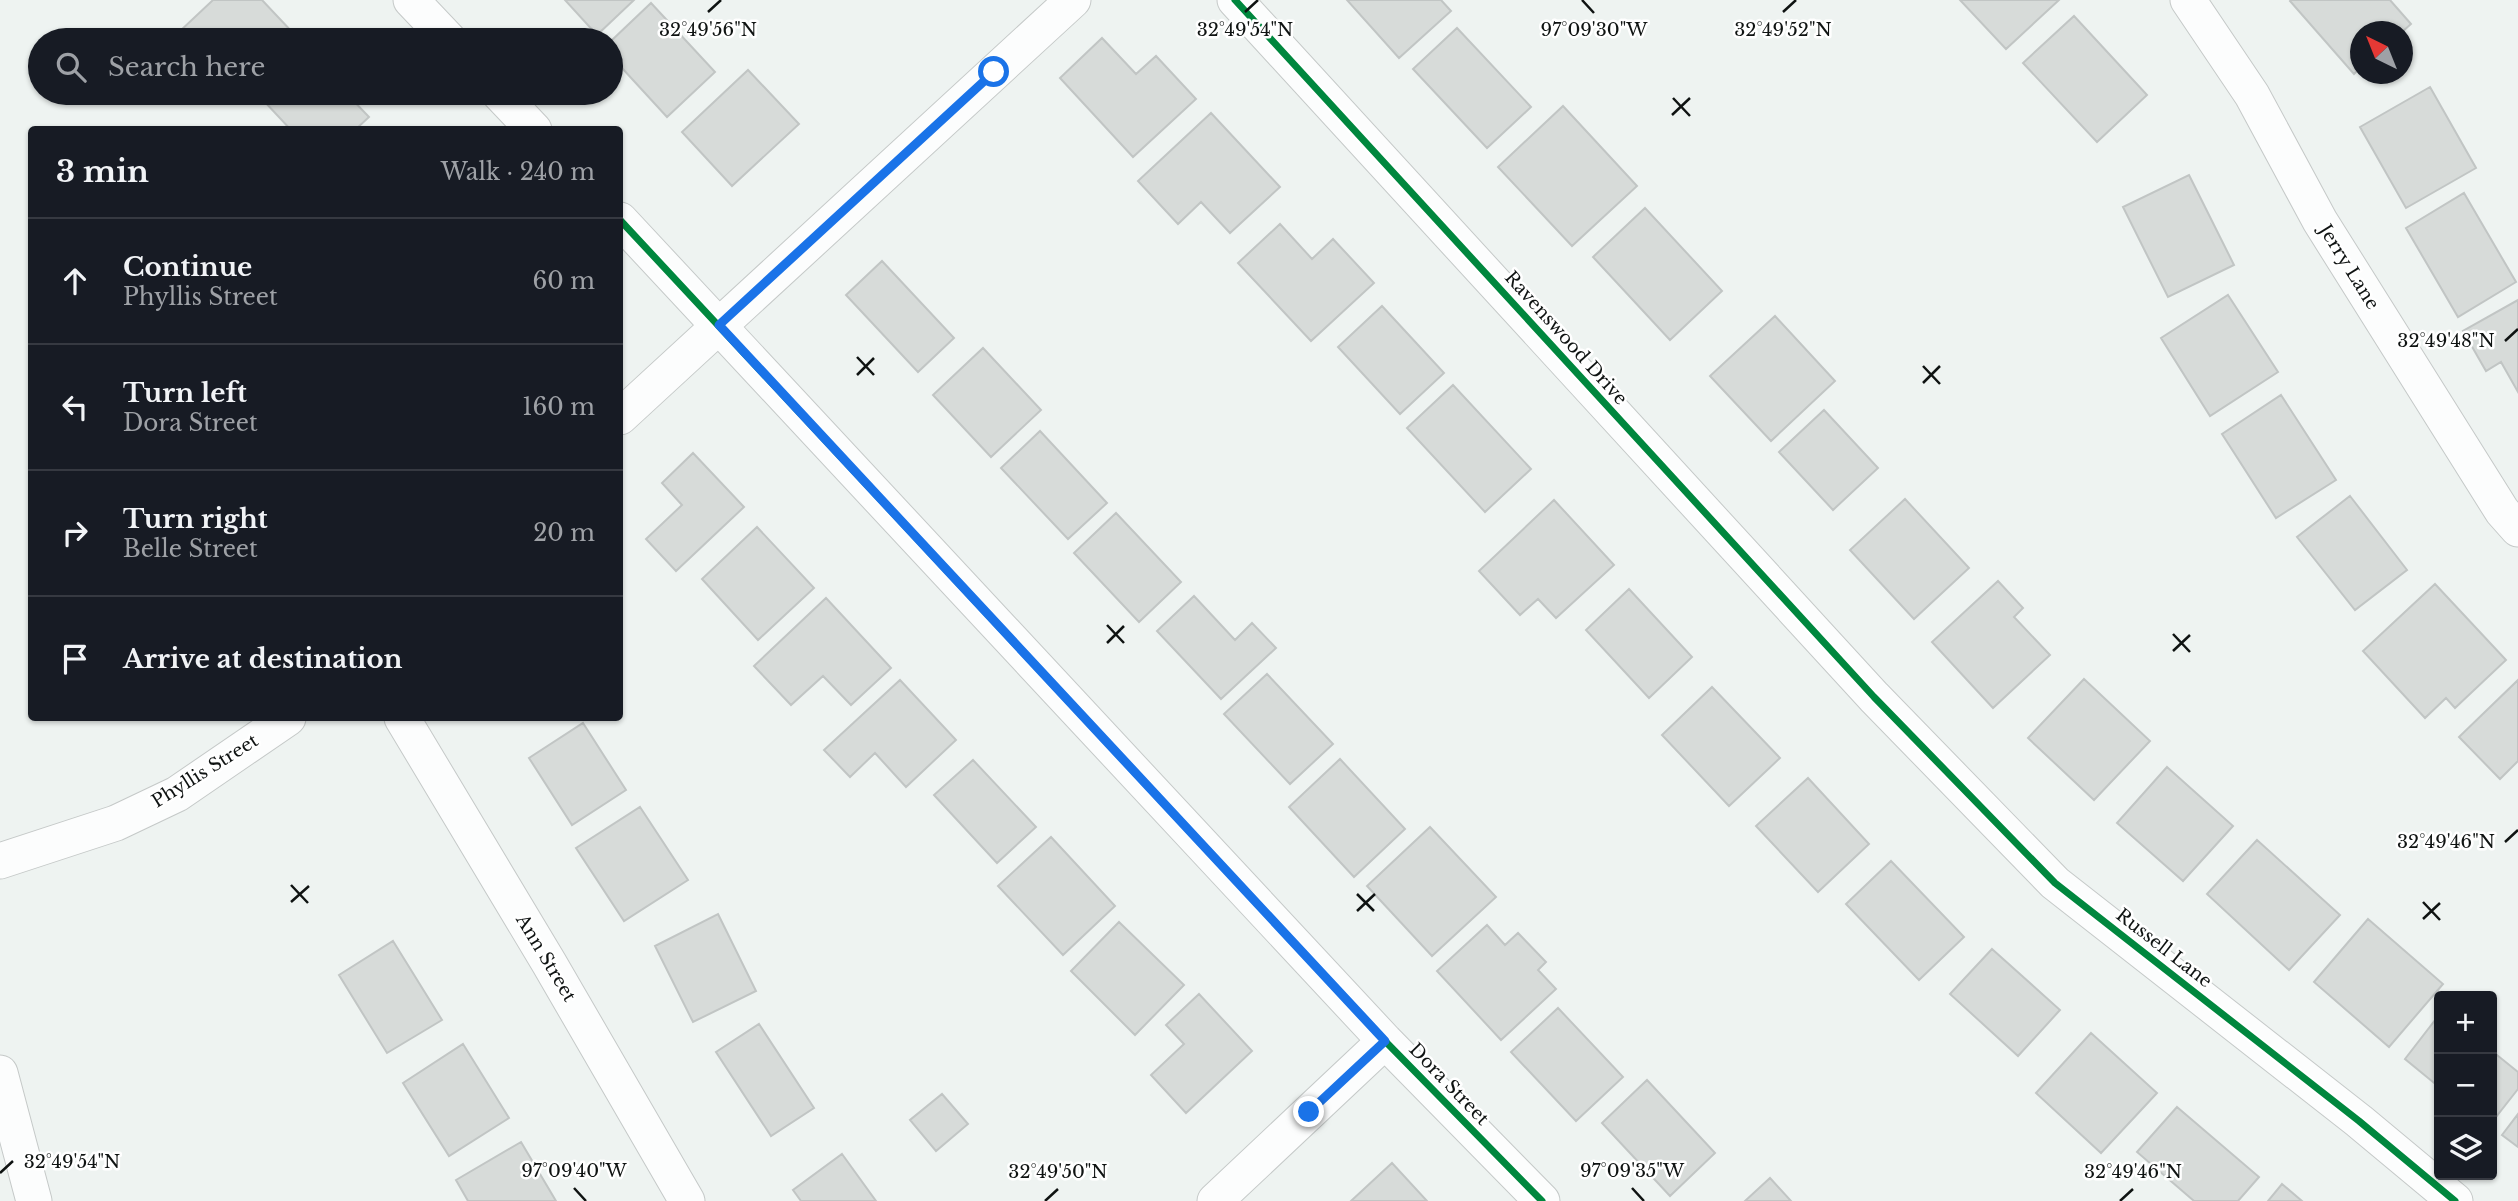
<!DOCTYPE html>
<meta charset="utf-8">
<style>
:root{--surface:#171b24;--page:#20242c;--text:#f1f3f6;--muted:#9ea1a6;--line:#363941}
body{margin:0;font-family:"Libre Baskerville",serif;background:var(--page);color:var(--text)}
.controls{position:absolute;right:21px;bottom:21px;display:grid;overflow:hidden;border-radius:7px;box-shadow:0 2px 5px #0004}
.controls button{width:63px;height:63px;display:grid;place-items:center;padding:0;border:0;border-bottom:2px solid var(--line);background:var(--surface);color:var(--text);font:35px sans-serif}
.compass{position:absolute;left:2350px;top:21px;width:63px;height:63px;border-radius:50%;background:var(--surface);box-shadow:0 2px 5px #0004;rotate:317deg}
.stop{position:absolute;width:21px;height:21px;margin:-16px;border:5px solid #1a73e8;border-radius:50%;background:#fff}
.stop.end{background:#1a73e8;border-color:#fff;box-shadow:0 2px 7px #0008}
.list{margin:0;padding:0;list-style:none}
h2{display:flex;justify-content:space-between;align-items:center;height:91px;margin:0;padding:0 28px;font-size:30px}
h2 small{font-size:23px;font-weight:400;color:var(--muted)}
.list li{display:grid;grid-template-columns:46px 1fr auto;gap:21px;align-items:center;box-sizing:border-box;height:126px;padding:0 28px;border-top:2px solid var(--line)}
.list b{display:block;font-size:26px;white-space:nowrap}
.list p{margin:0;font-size:23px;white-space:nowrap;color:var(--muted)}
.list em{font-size:23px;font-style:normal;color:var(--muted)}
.icon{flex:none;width:38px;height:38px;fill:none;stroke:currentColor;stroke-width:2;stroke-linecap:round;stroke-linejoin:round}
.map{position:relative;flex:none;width:2518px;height:1201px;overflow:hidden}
.search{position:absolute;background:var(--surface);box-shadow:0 2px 5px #0004;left:28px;top:28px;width:595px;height:77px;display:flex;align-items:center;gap:18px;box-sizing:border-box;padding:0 24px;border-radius:38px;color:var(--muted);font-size:26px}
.panel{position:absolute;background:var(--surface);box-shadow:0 2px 5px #0004;left:28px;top:126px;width:595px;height:595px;border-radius:7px}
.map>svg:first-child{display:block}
.building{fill:#d7dbd9;stroke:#c1c5c4;stroke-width:2}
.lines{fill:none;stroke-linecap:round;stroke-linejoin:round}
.minor-casing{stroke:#c5c9c8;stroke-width:37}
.minor{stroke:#fcfdfd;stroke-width:35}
.cycleway-casing{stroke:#fff;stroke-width:11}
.cycleway{stroke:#00873e;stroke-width:7}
.route{stroke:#1a73e8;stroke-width:9}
.ticks{fill:none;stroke:#0f1312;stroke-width:2.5}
.labels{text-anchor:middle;stroke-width:5;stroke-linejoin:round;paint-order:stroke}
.street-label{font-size:18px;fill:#0f1312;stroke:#fff}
.ticks-label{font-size:18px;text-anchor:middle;fill:#0f1312;stroke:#fff;stroke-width:5;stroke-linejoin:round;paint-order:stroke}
</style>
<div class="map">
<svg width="2518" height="1201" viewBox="0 0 2518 1201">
<rect width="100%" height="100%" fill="#eef3f1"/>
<path class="building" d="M 213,0 L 262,0 L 294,34 L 287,40 L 187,40 L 179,32 Z
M 565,0 L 634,0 L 597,35 Z
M 1347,0 L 1441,0 L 1451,11 L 1399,58 Z
M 1960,0 L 2059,0 L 2006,49 Z
M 2291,0 L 2390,0 L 2411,24 L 2402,32 L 2360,32 L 2360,68 L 2354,74 L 2290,1 Z
M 651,3 L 715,72 L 667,117 L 611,56 L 611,41 Z
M 2074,16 L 2147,95 L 2097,142 L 2023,63 Z
M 1457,28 L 1531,107 L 1487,148 L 1413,69 Z
M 1102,38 L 1136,74 L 1156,56 L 1196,99 L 1133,157 L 1060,78 Z
M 748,70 L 799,124 L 732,186 L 682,132 Z
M 2430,87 L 2476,168 L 2406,208 L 2360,127 Z
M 270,93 L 346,93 L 369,117 L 355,130 L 291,130 L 263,100 Z
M 1563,106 L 1637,186 L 1572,246 L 1498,167 Z
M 1211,113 L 1280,187 L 1230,233 L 1201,202 L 1178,224 L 1138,181 Z
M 2189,175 L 2234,265 L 2168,297 L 2123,207 Z
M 2464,193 L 2516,282 L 2458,317 L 2406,228 Z
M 1645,208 L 1722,291 L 1670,340 L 1593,257 Z
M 1280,224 L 1312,259 L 1333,239 L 1374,283 L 1311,341 L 1238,263 Z
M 882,261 L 954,338 L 918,372 L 846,295 Z
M 2228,295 L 2278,372 L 2210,416 L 2161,338 Z
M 2518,300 L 2518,392 L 2501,362 L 2486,371 L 2463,331 Z
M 1382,306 L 1444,373 L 1400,414 L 1338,347 Z
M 1775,316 L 1835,381 L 1771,441 L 1710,376 Z
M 983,348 L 1041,410 L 991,457 L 933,395 Z
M 1453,385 L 1531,469 L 1485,512 L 1407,428 Z
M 2281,395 L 2336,480 L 2276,518 L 2222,434 Z
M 1824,410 L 1878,468 L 1833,510 L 1779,452 Z
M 1040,431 L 1107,503 L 1068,539 L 1001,468 Z
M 693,453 L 744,507 L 676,571 L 646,539 L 682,505 L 662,483 Z
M 2350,496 L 2407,570 L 2355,610 L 2297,537 Z
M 1905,499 L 1969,568 L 1914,619 L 1850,550 Z
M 1554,500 L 1614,565 L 1556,618 L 1538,599 L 1520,615 L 1479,571 Z
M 1116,513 L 1181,582 L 1139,622 L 1074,553 Z
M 757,527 L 814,588 L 758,640 L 702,579 Z
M 1998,581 L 2023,608 L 2014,617 L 2050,655 L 1993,708 L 1932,642 Z
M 2435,584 L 2506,660 L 2455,708 L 2446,698 L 2425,718 L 2363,651 Z
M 1629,589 L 1692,657 L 1649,698 L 1586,630 Z
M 1194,596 L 1235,640 L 1252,623 L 1276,648 L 1221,699 L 1157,631 Z
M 826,598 L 891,668 L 851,705 L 823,676 L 791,705 L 754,666 Z
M 1267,674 L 1333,744 L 1290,784 L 1224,714 Z
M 2084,679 L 2150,741 L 2094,800 L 2028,738 Z
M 900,680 L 956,740 L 906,787 L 875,753 L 850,777 L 824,750 Z
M 2518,680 L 2518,761 L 2500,779 L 2459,737 Z
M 1712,687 L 1780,758 L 1729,806 L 1662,735 Z
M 583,723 L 626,790 L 572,825 L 529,758 Z
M 1340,759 L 1405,829 L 1354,877 L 1289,807 Z
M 973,760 L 1036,827 L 997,863 L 934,795 Z
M 2167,767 L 2233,826 L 2183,881 L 2117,823 Z
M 1808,778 L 1869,844 L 1818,892 L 1756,826 Z
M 640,807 L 688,880 L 624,921 L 576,848 Z
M 1430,827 L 1496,897 L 1432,956 L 1367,886 Z
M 1051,837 L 1115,906 L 1063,955 L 998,886 Z
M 2257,840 L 2340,915 L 2289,970 L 2207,894 Z
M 1891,861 L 1964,937 L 1919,980 L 1846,904 Z
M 718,914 L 756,991 L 693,1022 L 655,946 Z
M 2368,919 L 2443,984 L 2389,1047 L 2314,982 Z
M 1119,922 L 1184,985 L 1135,1035 L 1071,971 Z
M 1487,925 L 1505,945 L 1518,933 L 1546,962 L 1538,970 L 1556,989 L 1501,1040 L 1437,971 Z
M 393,941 L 442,1020 L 387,1053 L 339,975 Z
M 1992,949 L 2060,1010 L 2018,1056 L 1950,994 Z
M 1199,994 L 1252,1051 L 1186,1113 L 1151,1075 L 1184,1044 L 1166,1025 Z
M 1558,1008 L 1623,1077 L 1576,1121 L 1511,1052 Z
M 2439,1015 L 2439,1087 L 2405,1059 Z
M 759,1024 L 814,1108 L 771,1136 L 716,1052 Z
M 2091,1033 L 2157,1093 L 2101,1153 L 2036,1093 Z
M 463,1044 L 509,1118 L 449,1156 L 403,1083 Z
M 2492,1051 L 2518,1072 L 2518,1089 L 2492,1122 Z
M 1647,1080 L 1715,1153 L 1670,1196 L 1602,1123 Z
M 942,1094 L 968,1124 L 936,1151 L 910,1120 Z
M 2177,1107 L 2259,1177 L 2238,1201 L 2194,1201 L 2137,1152 Z
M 2518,1114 L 2518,1147 L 2502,1135 Z
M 521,1142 L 556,1201 L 468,1201 L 456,1180 Z
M 842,1154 L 876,1201 L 801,1201 L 793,1190 Z
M 1392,1163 L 1427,1201 L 1351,1201 Z
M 1770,1178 L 1791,1201 L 1745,1201 Z
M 2282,1184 L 2302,1201 L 2268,1201 Z"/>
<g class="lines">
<g class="minor-casing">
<path id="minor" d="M 411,0 L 449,40
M 1235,0 L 1874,697 L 2055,883 L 2359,1121 L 2455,1201
M 2188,0 L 2252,95 L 2320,221 L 2502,511 L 2518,529
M 499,93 L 534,130
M 620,220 L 1385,1041 L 1542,1201
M 620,417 L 1073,0
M 402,718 L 549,963 L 687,1201
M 0,861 L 116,823 L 177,794 L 288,718
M 0,1073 L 34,1201
M 1215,1201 L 1385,1041"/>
</g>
<use href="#minor" class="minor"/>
<g class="cycleway-casing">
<path id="cycleway" d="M 1235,0 L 1874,697 L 2055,883 L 2359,1121 L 2455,1201
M 620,220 L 1385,1041 L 1542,1201"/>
</g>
<use href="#cycleway" class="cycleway"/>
</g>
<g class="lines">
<path class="route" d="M 994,72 L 719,325 L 1385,1041 L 1309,1112"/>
</g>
<path class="ticks" d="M 1582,0 L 1594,13M 708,12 L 721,0M 1245,12 L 1258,0M 1783,12 L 1796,0M 1673,98 L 1690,116M 1672,115 L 1690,98M 2505,341 L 2518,329M 857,357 L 874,375M 1923,366 L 1940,384M 857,375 L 874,358M 1923,383 L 1940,366M 1107,625 L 1124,643M 2173,634 L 2190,652M 1107,643 L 1124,626M 2173,651 L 2190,635M 2505,842 L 2518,830M 291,885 L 308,903M 1357,894 L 1374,911M 291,902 L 309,886M 2423,902 L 2440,920M 1357,911 L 1375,894M 2423,919 L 2440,903M 0,1173 L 13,1161M 574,1188 L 586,1201M 1632,1188 L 1644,1201M 1045,1201 L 1058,1189M 2120,1201 L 2133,1189"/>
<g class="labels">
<g class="street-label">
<text transform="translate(2349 267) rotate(58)" y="6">Jerry Lane</text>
<text transform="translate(1566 338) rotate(48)" y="6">Ravenswood Drive</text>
<text transform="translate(205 771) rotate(-32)" y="6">Phyllis Street</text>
<text transform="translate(2164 948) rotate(38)" y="6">Russell Lane</text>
<text transform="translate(546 958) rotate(59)" y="6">Ann Street</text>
<text transform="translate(1449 1084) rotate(46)" y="6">Dora Street</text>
</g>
</g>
<g class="ticks-label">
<text x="708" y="36">32°49'56"N</text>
<text x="1245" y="36">32°49'54"N</text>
<text x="1783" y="36">32°49'52"N</text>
<text x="1594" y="36">97°09'30"W</text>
<text x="2446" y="347">32°49'48"N</text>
<text x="2446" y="848">32°49'46"N</text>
<text x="72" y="1168">32°49'54"N</text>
<text x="574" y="1177">97°09'40"W</text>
<text x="1632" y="1177">97°09'35"W</text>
<text x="1058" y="1178">32°49'50"N</text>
<text x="2133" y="1178">32°49'46"N</text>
</g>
</svg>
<div class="controls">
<button>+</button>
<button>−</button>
<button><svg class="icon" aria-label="layers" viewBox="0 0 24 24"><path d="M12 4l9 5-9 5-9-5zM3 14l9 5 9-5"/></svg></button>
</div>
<svg class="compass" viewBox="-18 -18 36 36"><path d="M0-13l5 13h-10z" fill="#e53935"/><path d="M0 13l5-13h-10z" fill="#9ea1a6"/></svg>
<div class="stop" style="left:994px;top:72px"></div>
<div class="stop end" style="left:1309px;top:1112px"></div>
<div class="search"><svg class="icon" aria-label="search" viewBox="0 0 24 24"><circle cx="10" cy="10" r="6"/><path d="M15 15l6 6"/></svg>Search here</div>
<section class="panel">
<h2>3 min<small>Walk · 240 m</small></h2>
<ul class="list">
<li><svg class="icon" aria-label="ahead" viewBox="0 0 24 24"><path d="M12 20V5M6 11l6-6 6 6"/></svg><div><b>Continue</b><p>Phyllis Street</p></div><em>60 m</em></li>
<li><svg class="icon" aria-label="left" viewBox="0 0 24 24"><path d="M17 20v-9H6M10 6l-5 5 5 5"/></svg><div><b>Turn left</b><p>Dora Street</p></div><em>160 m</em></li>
<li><svg class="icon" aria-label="right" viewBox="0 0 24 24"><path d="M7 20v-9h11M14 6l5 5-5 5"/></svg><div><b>Turn right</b><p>Belle Street</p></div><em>20 m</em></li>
<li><svg class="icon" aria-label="arrive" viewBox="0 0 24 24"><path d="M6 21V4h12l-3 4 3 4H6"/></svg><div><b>Arrive at destination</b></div></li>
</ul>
</section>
</div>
